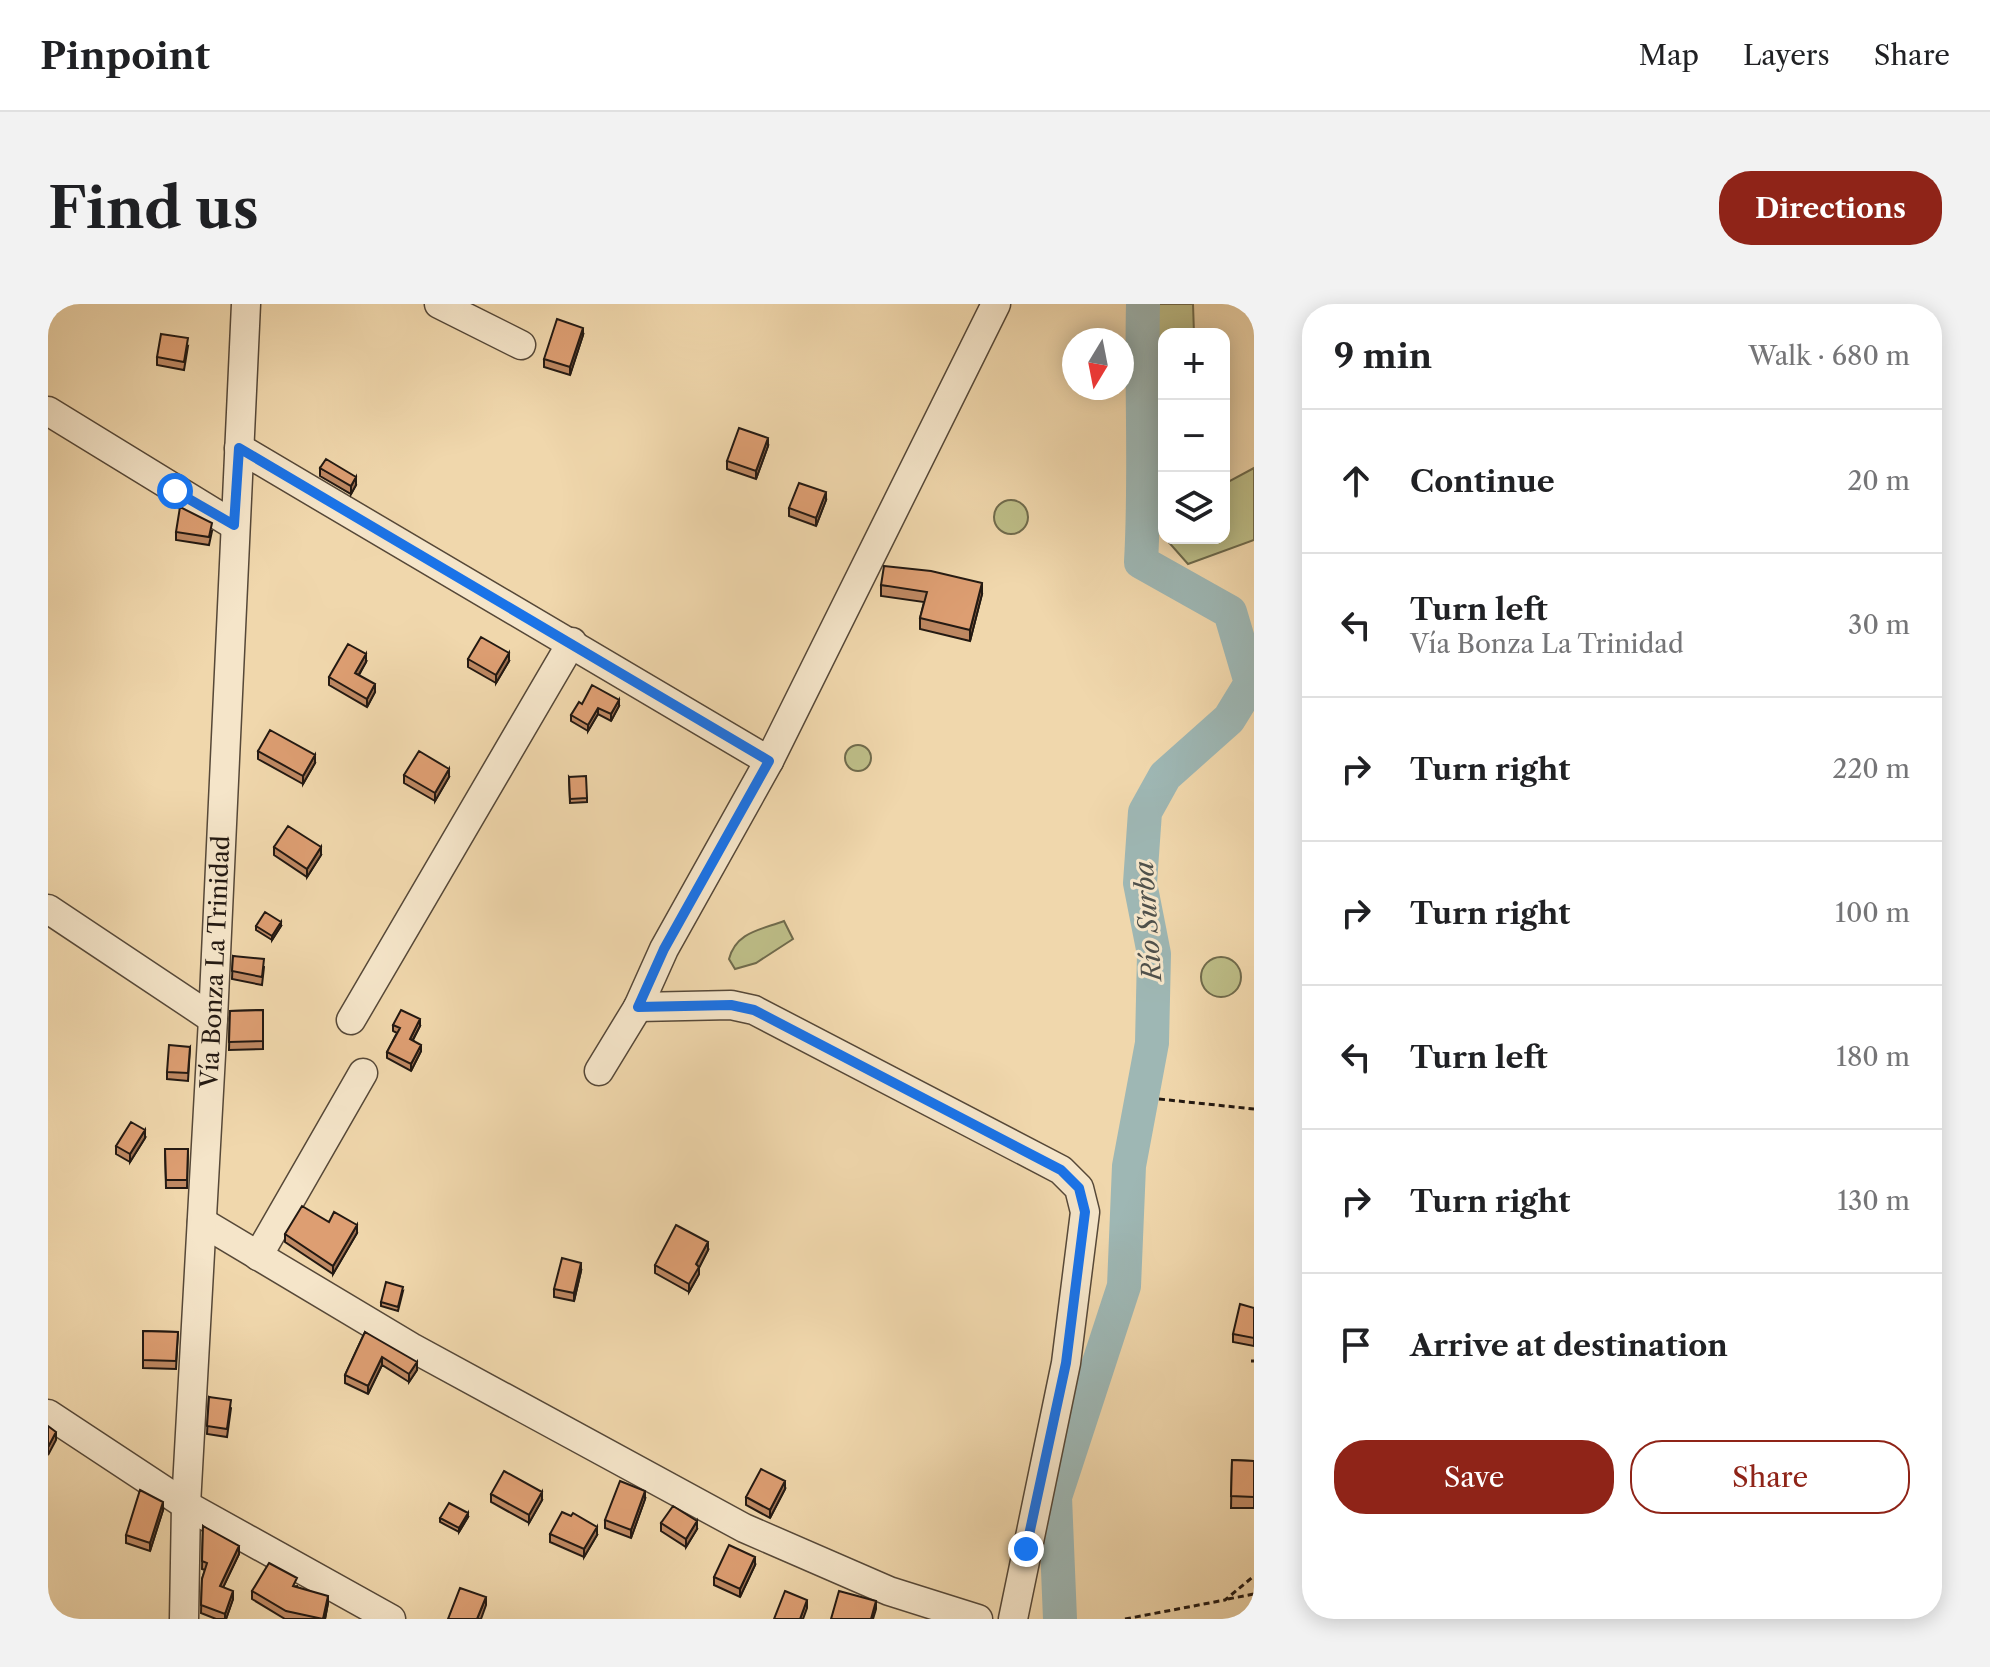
<!DOCTYPE html>
<meta charset="utf-8">
<style>
:root{--surface:#fff;--page:#f2f2f2;--text:#202124;--muted:#757577;--line:#e0e0e0;--accent:#8f2418}
body{margin:0;font-family:"Libre Caslon Text",serif;background:var(--page);color:var(--text)}
.controls{position:absolute;right:24px;top:24px;display:grid;overflow:hidden;border-radius:16px;box-shadow:0 4px 20px #0003}
.controls button{width:72px;height:72px;display:grid;place-items:center;padding:0;border:0;border-bottom:2px solid var(--line);background:var(--surface);color:var(--text);font:40px sans-serif}
.compass{position:absolute;left:1014px;top:24px;width:72px;height:72px;border-radius:50%;background:var(--surface);box-shadow:0 4px 20px #0003;rotate:190deg}
.stop{position:absolute;width:24px;height:24px;margin:-18px;border:6px solid #1a73e8;border-radius:50%;background:#fff}
.stop.end{background:#1a73e8;border-color:#fff;box-shadow:0 2px 8px #0008}
.list{margin:0;padding:0;list-style:none}
h2{display:flex;justify-content:space-between;align-items:center;height:104px;margin:0;padding:0 32px;font-size:34px}
h2 small{font-size:26px;font-weight:400;color:var(--muted)}
.list li{display:grid;grid-template-columns:52px 1fr auto;gap:24px;align-items:center;box-sizing:border-box;height:144px;padding:0 32px;border-top:2px solid var(--line)}
.list b{display:block;font-size:30px;white-space:nowrap}
.list p{margin:0;font-size:26px;white-space:nowrap;color:var(--muted)}
.list em{font-size:26px;font-style:normal;color:var(--muted)}
.actions{display:flex;gap:16px;padding:24px 32px}
.actions a{flex:1;padding:18px 0;border:2px solid var(--accent);border-radius:32px;text-align:center;font-size:28px;color:var(--accent)}
.actions .main{background:var(--accent);color:#fff}
.icon{flex:none;width:44px;height:44px;fill:none;stroke:currentColor;stroke-width:2;stroke-linecap:round;stroke-linejoin:round}
.map{position:relative;flex:none;width:1206px;height:1315px;overflow:hidden;border-radius:32px}
header{display:flex;align-items:center;gap:48px;box-sizing:border-box;height:112px;padding:0 40px;background:var(--surface);border-bottom:2px solid var(--line)}
header strong{font-size:38px}
nav{display:flex;gap:44px;margin-inline-start:auto;font-size:28px}
.intro{display:flex;align-items:center;justify-content:space-between;box-sizing:border-box;height:192px;padding:0 48px}
h1{margin:0;font-size:56px}
.button{padding:20px 36px;border-radius:32px;background:var(--accent);color:#fff;font-size:28px;font-weight:700}
main{display:flex;gap:48px;padding:0 48px}
aside{flex:1;background:var(--surface);border-radius:32px;box-shadow:0 4px 20px #0003}
.map>svg:first-child{display:block}
.green{fill:#bdbd87;stroke:#706b4c;stroke-width:2}
.lines{fill:none;stroke-linecap:round;stroke-linejoin:round}
.river{stroke:#9eb7b4;stroke-width:34}
.minor-casing{stroke:#564838;stroke-width:31}
.path{stroke:#231912;stroke-width:3;stroke-dasharray:6 4;stroke-linecap:butt}
.minor{stroke:#f5e5c9;stroke-width:28}
.wall{fill:#be8862;stroke:#231912;stroke-width:2}
.shaded-wall{fill:#9b6f50;stroke:#231912;stroke-width:2}
.building{fill:#dd9e72;stroke:#231912;stroke-width:2}
.route{stroke:#1a73e8;stroke-width:10}
.labels{text-anchor:middle;stroke-width:6;stroke-linejoin:round;paint-order:stroke}
.street-label{font-size:24px;fill:#231912;stroke:#f5e5c9}
.water-label{font-size:26px;font-style:italic;fill:#4e504b;stroke:#f5e5c9}
</style>
<header>
<strong>Pinpoint</strong>
<nav><a>Map</a><a>Layers</a><a>Share</a></nav>
</header>
<div class="intro"><h1>Find us</h1><a class="button">Directions</a></div>
<main>
<div class="map">
<svg width="1206" height="1315" viewBox="0 0 1206 1315">
<rect width="100%" height="100%" fill="#f0d7ac"/>
<filter id="stains"><feTurbulence type="fractalNoise" baseFrequency=".0025" numOctaves="4"/><feColorMatrix values="0 0 0 0 .2 0 0 0 0 .09 0 0 0 0 .02 0 0 0 .5 -.17"/></filter>
<radialGradient id="worn" r=".72"><stop offset=".6" stop-color="#630" stop-opacity="0"/><stop offset="1" stop-color="#630" stop-opacity=".3"/></radialGradient>
<path class="green" d="M 1090,0 L 1145,0 L 1146,30 L 1116,30 L 1116,73 L 1109,32 Z
M 1206,164 L 1206,236 L 1140,260 L 1117,234 L 1176,234 L 1176,180 Z
M946 213a17 17 0 1 1 34 0a17 17 0 1 1-34 0Z
M797 454a13 13 0 1 1 26 0a13 13 0 1 1-26 0Z
M 736,617 L 745,635 L 708,659 L 687,665 L 681,655 C 688,628 712,626 736,617 Z
M1153 673a20 20 0 1 1 40 0a20 20 0 1 1-40 0Z"/>
<g class="lines">
<path class="river" d="M 1012,1315 L 1007,1193 L 1076,982 L 1081,862 L 1104,739 L 1106,650 L 1092,579 L 1097,508 L 1117,472 L 1181,415 L 1203,379 L 1182,308 L 1093,258 C 1098,172 1093,86 1095,0"/>
<g class="minor-casing">
<g id="minor">
<path d="M 391,0 L 473,41"/>
<path d="M 0,107 L 186,221"/>
<path d="M 191,144 L 721,457"/>
<path d="M 0,605 L 165,715"/>
<path d="M 590,703 L 683,701 L 706,706 L 1013,866 L 1031,884 L 1037,908 L 1018,1059 L 965,1315"/>
<path d="M 303,716 L 524,338"/>
<path d="M 551,767 L 590,703 L 616,645 L 721,457 L 948,0"/>
<path d="M 154,918 L 363,1043 L 696,1224 L 841,1287 L 930,1315"/>
<path d="M 210,952 L 315,769"/>
<path d="M 0,1110 L 138,1201 L 343,1315"/>
<path id="s1" d="M 136,1315 L 138,1201 L 165,715 L 198,0"/>
</g>
</g>
<path class="path" d="M 1111,795 L 1206,805
M 1203,1057 L 1206,1057
M 1180,1295 L 1206,1290
M 1077,1315 L 1177,1296 L 1206,1272"/>
<use href="#minor" class="minor"/>
</g>
<path class="wall" d="M 535,31 L 522,71 L 496,63 L 496,55 Z
M 140,42 L 136,66 L 109,61 L 109,53 Z
M 720,142 L 708,175 L 679,165 L 679,157 Z
M 272,164 L 308,181 L 303,190 L 272,172 Z
M 778,196 L 768,222 L 741,212 L 741,204 Z
M 164,227 L 161,241 L 128,236 L 128,228 Z
M 833,281 L 934,290 L 922,337 L 872,325 L 872,314 L 876,298 L 833,292 Z
M 420,355 L 461,357 L 448,379 L 420,363 Z
M 318,358 L 311,371 L 327,388 L 319,403 L 281,381 L 281,373 Z
M 534,400 L 571,402 L 563,417 L 550,410 L 540,427 L 523,417 L 523,411 Z
M 210,447 L 267,459 L 255,480 L 210,455 Z
M 356,471 L 401,473 L 387,497 L 356,479 Z
M 521,473 L 539,494 L 539,498 L 522,499 Z
M 226,543 L 273,551 L 259,573 L 226,551 Z
M 208,622 L 233,622 L 224,636 L 208,626 Z
M 185,652 L 216,663 L 214,681 L 184,675 Z
M 215,706 L 215,745 L 181,746 L 182,707 Z
M 345,721 L 372,722 L 365,736 L 373,747 L 363,767 L 339,754 L 339,748 L 349,729 L 345,727 Z
M 142,743 L 140,777 L 119,775 L 119,768 Z
M 97,834 L 82,858 L 68,850 L 68,842 Z
M 117,845 L 140,845 L 139,884 L 118,884 Z
M 281,918 L 309,929 L 285,970 L 237,938 L 237,930 Z
M 660,946 L 651,963 L 651,970 L 641,988 L 607,969 L 607,961 Z
M 533,967 L 526,997 L 506,993 L 506,985 Z
M 355,987 L 350,1007 L 333,1002 L 333,998 Z
M 1206,1004 L 1206,1042 L 1185,1038 L 1185,1030 Z
M 95,1027 L 130,1028 L 128,1065 L 95,1064 Z
M 317,1028 L 369,1066 L 361,1078 L 334,1061 L 320,1090 L 297,1079 L 297,1071 Z
M 161,1093 L 183,1104 L 179,1133 L 159,1130 Z
M 1184,1156 L 1206,1157 L 1206,1204 L 1183,1204 Z
M 737,1185 L 722,1214 L 698,1201 L 698,1193 Z
M 443,1190 L 494,1196 L 481,1219 L 443,1198 Z
M 597,1195 L 583,1234 L 557,1224 L 557,1216 Z
M 115,1206 L 102,1247 L 78,1239 L 78,1231 Z
M 420,1213 L 411,1228 L 392,1218 L 392,1214 Z
M 613,1219 L 649,1225 L 638,1243 L 613,1227 Z
M 155,1222 L 191,1250 L 175,1283 L 185,1295 L 178,1315 L 168,1315 L 153,1309 L 154,1275 L 157,1266 L 154,1265 Z
M 502,1230 L 549,1231 L 536,1253 L 502,1238 Z
M 707,1261 L 692,1293 L 666,1281 L 666,1273 Z
M 249,1282 L 249,1283 L 280,1299 L 277,1315 L 237,1315 L 204,1295 L 204,1287 Z"/>
<path class="shaded-wall" d="M 535,24 L 535,31 L 522,71 L 522,63 Z
M 720,134 L 720,142 L 708,175 L 708,167 Z
M 308,173 L 308,181 L 303,190 L 303,182 Z
M 778,188 L 778,196 L 768,222 L 768,214 Z
M 934,279 L 934,290 L 922,337 L 922,326 Z
M 461,349 L 461,357 L 448,379 L 448,371 Z
M 318,350 L 318,358 L 307,377 L 307,369 Z
M 327,380 L 327,388 L 319,403 L 319,395 Z
M 571,396 L 571,402 L 563,417 L 563,410 Z
M 550,404 L 550,410 L 540,427 L 540,421 Z
M 267,451 L 267,459 L 255,480 L 255,472 Z
M 401,465 L 401,473 L 387,497 L 387,489 Z
M 273,543 L 273,551 L 259,573 L 259,565 Z
M 233,618 L 233,622 L 224,636 L 224,632 Z
M 372,715 L 372,722 L 362,741 L 362,735 Z
M 373,741 L 373,747 L 363,767 L 363,760 Z
M 97,826 L 97,834 L 82,858 L 82,850 Z
M 309,921 L 309,929 L 285,970 L 285,962 Z
M 660,938 L 660,946 L 651,964 L 651,963 L 651,970 L 641,988 L 641,980 L 648,960 Z
M 533,959 L 533,967 L 526,997 L 526,989 Z
M 334,1053 L 334,1061 L 320,1090 L 320,1082 Z
M 369,1058 L 369,1066 L 361,1078 L 361,1070 Z
M 8,1128 L 8,1136 L 0,1151 L 0,1143 Z
M 737,1177 L 737,1185 L 722,1214 L 722,1206 Z
M 597,1187 L 597,1195 L 583,1234 L 583,1226 Z
M 494,1188 L 494,1196 L 481,1219 L 481,1211 Z
M 115,1198 L 115,1206 L 102,1247 L 102,1239 Z
M 420,1209 L 420,1213 L 411,1228 L 411,1224 Z
M 649,1217 L 649,1225 L 638,1243 L 638,1235 Z
M 549,1223 L 549,1231 L 536,1253 L 536,1245 Z
M 191,1242 L 191,1250 L 172,1290 L 172,1282 Z
M 707,1253 L 707,1261 L 692,1293 L 692,1285 Z
M 185,1287 L 185,1295 L 178,1315 L 177,1315 L 177,1310 Z
M 280,1292 L 280,1299 L 277,1315 L 275,1315 Z
M 438,1293 L 438,1301 L 433,1315 L 429,1315 Z
M 759,1296 L 759,1304 L 755,1315 L 752,1315 Z
M 828,1297 L 828,1305 L 825,1315 L 823,1315 Z"/>
<path class="building" d="M 509,15 L 535,24 L 522,63 L 496,55 Z
M 113,30 L 140,34 L 136,58 L 109,53 Z
M 691,124 L 720,134 L 708,167 L 679,157 Z
M 278,155 L 308,173 L 303,182 L 272,164 Z
M 751,179 L 778,188 L 768,214 L 741,204 Z
M 132,203 L 164,219 L 161,233 L 128,228 Z
M 836,262 L 883,267 L 934,279 L 922,326 L 872,314 L 879,288 L 833,281 Z
M 433,333 L 461,349 L 448,371 L 420,355 Z
M 300,340 L 318,350 L 307,369 L 327,380 L 319,395 L 281,373 Z
M 544,381 L 571,396 L 563,410 L 550,404 L 540,421 L 523,411 L 531,398 L 534,400 Z
M 222,426 L 267,451 L 255,472 L 210,447 Z
M 371,447 L 401,465 L 387,489 L 356,471 Z
M 538,472 L 539,494 L 522,495 L 521,473 Z
M 240,522 L 273,543 L 259,565 L 226,543 Z
M 217,608 L 233,618 L 224,632 L 208,622 Z
M 185,652 L 216,655 L 214,673 L 184,667 Z
M 215,706 L 215,737 L 181,738 L 182,707 Z
M 353,706 L 372,715 L 362,735 L 373,741 L 363,760 L 339,748 L 352,724 L 345,721 Z
M 121,741 L 142,743 L 140,769 L 119,768 Z
M 83,818 L 97,826 L 82,850 L 68,842 Z
M 117,845 L 140,845 L 139,876 L 118,876 Z
M 254,902 L 281,918 L 286,908 L 309,921 L 285,962 L 237,930 Z
M 628,921 L 660,938 L 648,960 L 651,963 L 641,980 L 607,961 Z
M 514,954 L 533,959 L 526,989 L 506,985 Z
M 338,978 L 355,983 L 350,1003 L 333,998 Z
M 1192,1000 L 1206,1004 L 1206,1034 L 1185,1030 Z
M 95,1027 L 130,1028 L 128,1057 L 95,1056 Z
M 317,1028 L 369,1058 L 361,1070 L 334,1053 L 320,1082 L 297,1071 Z
M 161,1093 L 183,1096 L 179,1125 L 159,1122 Z
M 0,1122 L 8,1128 L 0,1143 Z
M 1184,1156 L 1206,1157 L 1206,1193 L 1183,1192 Z
M 713,1165 L 737,1177 L 722,1206 L 698,1193 Z
M 456,1167 L 494,1188 L 481,1211 L 443,1190 Z
M 572,1177 L 597,1187 L 583,1226 L 557,1216 Z
M 92,1186 L 115,1198 L 102,1239 L 78,1231 Z
M 401,1199 L 420,1209 L 411,1224 L 392,1214 Z
M 625,1202 L 649,1217 L 638,1235 L 613,1219 Z
M 514,1208 L 523,1212 L 525,1209 L 549,1223 L 536,1245 L 502,1230 Z
M 155,1222 L 191,1242 L 172,1282 L 185,1287 L 177,1310 L 153,1301 L 154,1275 L 159,1259 L 154,1257 Z
M 681,1241 L 707,1253 L 692,1285 L 666,1273 Z
M 221,1259 L 249,1274 L 245,1282 L 280,1292 L 275,1315 L 238,1307 L 204,1287 Z
M 412,1284 L 438,1293 L 429,1315 L 400,1315 Z
M 737,1287 L 759,1296 L 752,1315 L 726,1315 Z
M 791,1287 L 828,1297 L 823,1315 L 783,1315 Z"/>
<g class="lines">
<path class="route" d="M 127,187 L 186,221 L 191,144 L 721,457 L 616,645 L 590,703 L 683,701 L 706,706 L 1013,866 L 1031,884 L 1037,908 L 1018,1059 L 978,1245"/>
</g>
<g class="labels">
<g class="street-label">
<text dy="8" stroke="none"><textPath href="#s1" startOffset="658">Vía Bonza La Trinidad</textPath></text>
</g>
<g class="water-label">
<text transform="translate(1100 617) rotate(-94)" y="9">Río Surba</text>
</g>
</g>
<rect width="100%" height="100%" filter="url(#stains)"/>
<rect width="100%" height="100%" fill="url(#worn)"/>
</svg>
<div class="controls">
<button>+</button>
<button>−</button>
<button><svg class="icon" aria-label="layers" viewBox="0 0 24 24"><path d="M12 4l9 5-9 5-9-5zM3 14l9 5 9-5"/></svg></button>
</div>
<svg class="compass" viewBox="-18 -18 36 36"><path d="M0-13l5 13h-10z" fill="#e53935"/><path d="M0 13l5-13h-10z" fill="#757577"/></svg>
<div class="stop" style="left:127px;top:187px"></div>
<div class="stop end" style="left:978px;top:1245px"></div>
</div>
<aside>
<h2>9 min<small>Walk · 680 m</small></h2>
<ul class="list">
<li><svg class="icon" aria-label="ahead" viewBox="0 0 24 24"><path d="M12 20V5M6 11l6-6 6 6"/></svg><div><b>Continue</b></div><em>20 m</em></li>
<li><svg class="icon" aria-label="left" viewBox="0 0 24 24"><path d="M17 20v-9H6M10 6l-5 5 5 5"/></svg><div><b>Turn left</b><p>Vía Bonza La Trinidad</p></div><em>30 m</em></li>
<li><svg class="icon" aria-label="right" viewBox="0 0 24 24"><path d="M7 20v-9h11M14 6l5 5-5 5"/></svg><div><b>Turn right</b></div><em>220 m</em></li>
<li><svg class="icon" aria-label="right" viewBox="0 0 24 24"><path d="M7 20v-9h11M14 6l5 5-5 5"/></svg><div><b>Turn right</b></div><em>100 m</em></li>
<li><svg class="icon" aria-label="left" viewBox="0 0 24 24"><path d="M17 20v-9H6M10 6l-5 5 5 5"/></svg><div><b>Turn left</b></div><em>180 m</em></li>
<li><svg class="icon" aria-label="right" viewBox="0 0 24 24"><path d="M7 20v-9h11M14 6l5 5-5 5"/></svg><div><b>Turn right</b></div><em>130 m</em></li>
<li><svg class="icon" aria-label="arrive" viewBox="0 0 24 24"><path d="M6 21V4h12l-3 4 3 4H6"/></svg><div><b>Arrive at destination</b></div></li>
</ul>
<div class="actions"><a class="main">Save</a><a>Share</a></div>
</aside>
</main>
